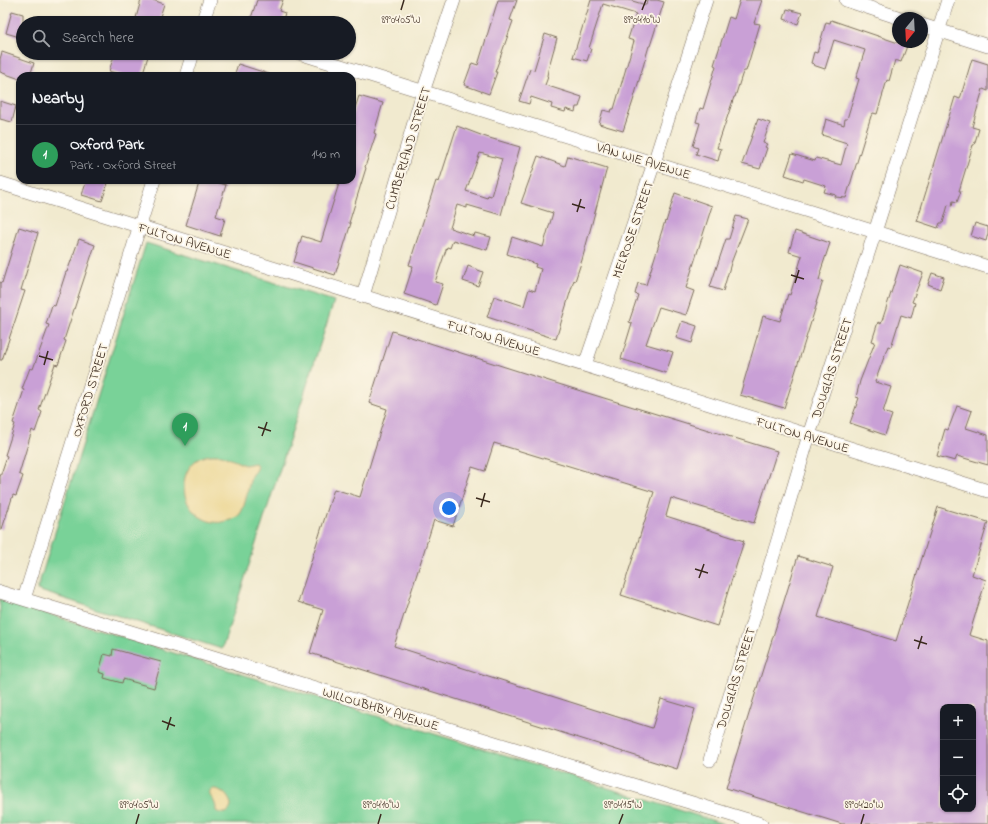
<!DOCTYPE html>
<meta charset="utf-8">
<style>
:root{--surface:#171b24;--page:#20242c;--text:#f1f3f6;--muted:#9ea1a6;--line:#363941;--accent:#b45309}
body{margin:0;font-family:"Indie Flower",sans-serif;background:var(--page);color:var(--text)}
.controls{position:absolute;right:12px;bottom:12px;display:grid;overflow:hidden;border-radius:8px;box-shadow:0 1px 3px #0004}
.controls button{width:36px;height:36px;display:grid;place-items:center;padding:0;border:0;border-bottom:1px solid var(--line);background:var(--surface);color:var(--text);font:20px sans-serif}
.compass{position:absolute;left:892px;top:12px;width:36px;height:36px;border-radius:50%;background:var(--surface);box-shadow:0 1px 3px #0004;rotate:198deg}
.you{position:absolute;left:449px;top:508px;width:14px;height:14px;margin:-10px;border:3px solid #fff;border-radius:50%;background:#1a73e8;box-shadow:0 0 0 6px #1a73e833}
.badge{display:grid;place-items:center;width:26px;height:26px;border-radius:50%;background:var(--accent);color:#fff;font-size:13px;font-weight:700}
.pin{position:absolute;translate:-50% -33px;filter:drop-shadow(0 1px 2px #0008)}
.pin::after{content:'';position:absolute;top:21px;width:14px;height:12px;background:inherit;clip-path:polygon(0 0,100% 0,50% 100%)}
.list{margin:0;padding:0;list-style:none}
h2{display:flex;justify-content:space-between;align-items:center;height:52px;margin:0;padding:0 16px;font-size:17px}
h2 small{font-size:13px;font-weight:400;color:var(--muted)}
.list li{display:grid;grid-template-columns:26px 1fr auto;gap:12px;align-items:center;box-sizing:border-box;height:60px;padding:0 16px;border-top:1px solid var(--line)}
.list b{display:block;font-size:15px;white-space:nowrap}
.list p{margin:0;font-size:13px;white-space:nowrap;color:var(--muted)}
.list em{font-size:13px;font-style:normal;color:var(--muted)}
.icon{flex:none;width:22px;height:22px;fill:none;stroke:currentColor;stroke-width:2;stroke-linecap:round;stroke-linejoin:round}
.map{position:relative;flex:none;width:988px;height:824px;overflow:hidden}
.search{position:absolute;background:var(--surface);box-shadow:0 1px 3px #0004;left:16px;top:16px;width:340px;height:44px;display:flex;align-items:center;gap:10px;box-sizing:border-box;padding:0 14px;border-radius:22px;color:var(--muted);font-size:15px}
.panel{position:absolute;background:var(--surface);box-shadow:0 1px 3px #0004;left:16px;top:72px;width:340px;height:112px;border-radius:12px}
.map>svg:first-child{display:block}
.green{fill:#79d298;stroke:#5a7e5b}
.sand{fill:#eeda9e;stroke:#94825e}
.building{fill:#c9a0d6;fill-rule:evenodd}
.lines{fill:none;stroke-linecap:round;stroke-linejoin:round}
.minor-casing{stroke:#7b6d5c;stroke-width:14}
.minor{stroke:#fff;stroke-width:13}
.ticks{fill:none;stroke:#3b2a1e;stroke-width:1.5}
.labels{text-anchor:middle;stroke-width:3.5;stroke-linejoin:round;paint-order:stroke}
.street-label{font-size:13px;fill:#3b2a1e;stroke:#fcf5e5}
.ticks-label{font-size:10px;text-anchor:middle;fill:#3b2a1e;stroke:#fcf5e5;stroke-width:3.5;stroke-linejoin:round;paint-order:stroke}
</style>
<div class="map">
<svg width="988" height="824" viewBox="0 0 988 824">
<rect width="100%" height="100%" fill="#fcf5e5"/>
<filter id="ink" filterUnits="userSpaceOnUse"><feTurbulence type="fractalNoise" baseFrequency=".025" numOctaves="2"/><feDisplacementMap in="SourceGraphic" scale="8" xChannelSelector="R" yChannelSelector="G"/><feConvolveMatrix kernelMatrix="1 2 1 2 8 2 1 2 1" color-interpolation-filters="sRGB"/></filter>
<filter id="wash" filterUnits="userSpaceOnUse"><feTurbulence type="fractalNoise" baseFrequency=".012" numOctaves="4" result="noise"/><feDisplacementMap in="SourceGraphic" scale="16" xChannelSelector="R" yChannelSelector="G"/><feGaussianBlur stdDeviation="0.9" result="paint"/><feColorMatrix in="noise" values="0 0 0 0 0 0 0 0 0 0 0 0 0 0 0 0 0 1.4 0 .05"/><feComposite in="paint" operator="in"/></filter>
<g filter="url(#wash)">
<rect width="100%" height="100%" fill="#f1eacf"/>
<path class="green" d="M 146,243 L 334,301 L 222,649 L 37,590 Z
M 0,599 L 724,824 L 0,824 Z"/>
<path class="sand" d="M 210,455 L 221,455 L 245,465 L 255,463 L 257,466 L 255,471 L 252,474 C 248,484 246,508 239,515 C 235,519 228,521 222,522 C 217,523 210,522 204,519 C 175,505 178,459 210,455 Z
M 211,789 C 221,788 228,795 231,804 C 231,811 227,814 220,813 L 216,811 C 216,808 216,806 215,804 C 213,797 207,796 211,789 Z"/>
<g id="blocks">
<path class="building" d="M 141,0 L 153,0 L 164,4 L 158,23 L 152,23 L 136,18 Z
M 257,0 L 283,0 L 279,11 L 285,13 L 282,23 L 256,23 L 250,21 Z
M 498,0 L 517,0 L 510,20 L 513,21 L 495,72 L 497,72 L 489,94 L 464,85 L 472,63 L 478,65 Z
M 591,0 L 629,0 L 646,5 L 647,0 L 657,0 L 664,2 L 650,46 L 649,46 L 633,101 L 623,131 L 599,124 L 603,110 L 611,112 L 612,109 L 614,109 L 634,41 L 628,39 L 636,14 L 603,4 L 589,48 L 591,49 L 587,61 L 573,57 Z
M 740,0 L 762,0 L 754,23 L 760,24 L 746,71 L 744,71 L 742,75 L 735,97 L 734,97 L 717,148 L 721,149 L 718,161 L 696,154 L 698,148 L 693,146 L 700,123 L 696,122 L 700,108 L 703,109 L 716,66 L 714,65 L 729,17 L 734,19 Z
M 787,9 L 802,13 L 798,24 L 784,19 Z
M 12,11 L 23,14 L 23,38 L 6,33 Z
M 831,20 L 907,46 L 901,62 L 895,60 L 889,81 L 887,80 L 877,114 L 873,113 L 871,116 L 846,198 L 835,197 L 836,195 L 824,192 L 826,186 L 804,179 L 803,181 L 785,175 L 792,154 L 815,161 L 816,158 L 841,165 L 847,143 L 822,135 L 826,119 L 844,125 L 845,119 L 847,119 L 859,79 L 856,78 L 865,50 L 834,40 L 825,69 L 813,65 L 814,64 L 811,63 L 814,52 L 817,53 L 826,22 L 830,23 Z
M 545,34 L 557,38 L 548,70 L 547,76 L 548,77 L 545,85 L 582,97 L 579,107 L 576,107 L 575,112 L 566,109 L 565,112 L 551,108 L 552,104 L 531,97 L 529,104 L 519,101 L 530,69 L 534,70 Z
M 2,52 L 34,63 L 30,76 L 20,76 L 20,79 L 0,72 L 0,59 Z
M 115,53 L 149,53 L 142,76 L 125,76 L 109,71 Z
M 972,59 L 988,64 L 988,91 L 983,89 L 972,127 L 979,129 L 974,145 L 973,145 L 959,191 L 961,191 L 957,202 L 953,201 L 952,206 L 948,205 L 943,223 L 940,223 L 938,228 L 917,221 L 955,97 L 960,99 Z
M 238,64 L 269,74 L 268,76 L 234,76 Z
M 359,96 L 383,103 L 374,133 L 376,134 L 365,167 L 366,168 L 349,223 L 351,223 L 335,275 L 294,262 L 302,236 L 321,242 L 340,180 L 352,180 L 352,117 Z
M 0,101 L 16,106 L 12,122 L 0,119 Z
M 758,119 L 770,123 L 763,143 L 767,144 L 765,147 L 767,148 L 760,169 L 742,164 Z
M 457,126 L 486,137 L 520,147 L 501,215 L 467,205 L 467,208 L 457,205 L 450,228 L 474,236 L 475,233 L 491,237 L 487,250 L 453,240 L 450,248 L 447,247 L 435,282 L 443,284 L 436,305 L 404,294 L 413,266 L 409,265 L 436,181 L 439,182 ZM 480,153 L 502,159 L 491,196 L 488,195 L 487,198 L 466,191 Z
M 538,156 L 565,166 L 568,156 L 607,168 L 582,260 L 575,281 L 574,280 L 556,339 L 487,317 L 494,296 L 524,306 L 529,289 L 535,291 L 541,269 L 535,267 L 536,264 L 507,254 L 512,237 L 543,247 L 553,213 L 521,203 Z
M 87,180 L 109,180 L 102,201 L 82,195 Z
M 200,180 L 209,180 L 226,185 L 216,216 L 225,219 L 220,236 L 186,225 Z
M 675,193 L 712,206 L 686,288 L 694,291 L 686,315 L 659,307 L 646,344 L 673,352 L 666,373 L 621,359 L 632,323 L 629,322 L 638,295 L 635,294 L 638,283 L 646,285 L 659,244 L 658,243 L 665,221 L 666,222 Z
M 736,216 L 748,219 L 731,263 L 723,291 L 710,287 L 726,239 L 729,239 Z
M 975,223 L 988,227 L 988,233 L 986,241 L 971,236 Z
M 19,227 L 38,233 L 21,290 L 25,291 L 2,360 L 0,360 L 0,282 L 2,283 Z
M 795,231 L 830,243 L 820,273 L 821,273 L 819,280 L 823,281 L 816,303 L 817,303 L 784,408 L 740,395 L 763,316 L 780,321 L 788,294 L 790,295 L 802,256 L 789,252 Z
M 79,239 L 95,245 L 64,340 L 66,341 L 58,365 L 55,364 L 39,410 L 42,412 L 35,432 L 32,430 L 19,474 L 23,476 L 16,496 L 13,495 L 2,529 L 0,529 L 0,477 L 7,456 L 5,455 L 15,424 L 13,423 L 24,390 L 22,389 L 30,368 L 33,369 L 49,325 L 46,324 L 52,305 L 55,306 L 66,272 L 67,272 Z
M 900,265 L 923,273 L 912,302 L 915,303 L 911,318 L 901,315 L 891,347 L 888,346 L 875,382 L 891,387 L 883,412 L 892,415 L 885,435 L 850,423 L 859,398 L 856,397 L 860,381 L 875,342 L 872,341 L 878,322 L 881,324 Z
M 468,266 L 483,272 L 478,286 L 463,281 Z
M 932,273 L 944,277 L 940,289 L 928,284 Z
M 682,321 L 697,326 L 692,343 L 676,338 Z
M 392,331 L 568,387 L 777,451 L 754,523 L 671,498 L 666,516 L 744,541 L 717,626 L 621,595 L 654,492 L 494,443 L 485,471 L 472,467 L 453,526 L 434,520 L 394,646 L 652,728 L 661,699 L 695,709 L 677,769 L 310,653 L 323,610 L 298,602 L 334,489 L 360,497 L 387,409 L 369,403 Z
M 957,406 L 972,411 L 966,428 L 988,435 L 988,465 L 957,456 L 955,461 L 937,456 L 945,429 L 948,430 Z
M 938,507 L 988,522 L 972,575 L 986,580 L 969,635 L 988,641 L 988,824 L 842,824 L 726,788 L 798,556 L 833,567 L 818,617 L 896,641 ZM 943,707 L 973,707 L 973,809 L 943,809 Z
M 113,649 L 161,662 L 154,688 L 123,679 L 122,683 L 104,678 L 105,674 L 99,672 L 104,654 L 112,656 Z"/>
</g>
</g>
<g filter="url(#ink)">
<use href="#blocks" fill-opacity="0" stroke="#7b6d5c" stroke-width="1"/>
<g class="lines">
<g class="minor-casing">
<path id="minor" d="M 846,0 L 900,18
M 202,23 L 210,0
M 922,25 L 988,46
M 299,53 L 988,267
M 186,76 L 193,53
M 0,183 L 988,491
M 363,296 L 423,92 L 454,0
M 585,365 L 654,163 L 706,0
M 0,592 L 761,824
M 24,599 L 154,180
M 710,760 L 777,543 L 809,435 L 875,232 L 948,0"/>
</g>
<use href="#minor" class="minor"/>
</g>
</g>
<path class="ticks" d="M 401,10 L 404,0M 642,10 L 646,0M 572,204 L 585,208M 577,212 L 581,199M 791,275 L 804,279M 795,283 L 799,270M 39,356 L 53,360M 44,365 L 48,351M 258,427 L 271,431M 262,436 L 267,422M 476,498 L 490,502M 481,507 L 485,493M 695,569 L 708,573M 699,578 L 704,564M 914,640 L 927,644M 918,649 L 922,636M 162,721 L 175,726M 167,730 L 171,717M 136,824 L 139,814M 378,824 L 381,814M 619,824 L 623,814M 861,824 L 864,814"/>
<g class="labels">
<g class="street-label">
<text transform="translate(407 148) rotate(-73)" y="5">CUMBERLAND STREET</text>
<text transform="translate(644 160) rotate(17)" y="5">VAN WIE AVENUE</text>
<text transform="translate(632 229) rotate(-71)" y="5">MELROSE STREET</text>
<text transform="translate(185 240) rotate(17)" y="5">FULTON AVENUE</text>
<text transform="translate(494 337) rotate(17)" y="5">FULTON AVENUE</text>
<text transform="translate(831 368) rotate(-72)" y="5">DOUGLAS STREET</text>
<text transform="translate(89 390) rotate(-73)" y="5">OXFORD STREET</text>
<text transform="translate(803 434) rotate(17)" y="5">FULTON AVENUE</text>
<text transform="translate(735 678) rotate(-73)" y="5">DOUGLAS STREET</text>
<text transform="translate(381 708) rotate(17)" y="5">WILLOUBHBY AVENUE</text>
</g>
</g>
<g class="ticks-label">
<text x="401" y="23">89°04'05"W</text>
<text x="642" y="23">89°04'10"W</text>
<text x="139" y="808">89°04'05"W</text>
<text x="381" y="808">89°04'10"W</text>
<text x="623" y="808">89°04'15"W</text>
<text x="864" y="808">89°04'20"W</text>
</g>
</svg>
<div class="controls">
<button>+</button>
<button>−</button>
<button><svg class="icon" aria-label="locate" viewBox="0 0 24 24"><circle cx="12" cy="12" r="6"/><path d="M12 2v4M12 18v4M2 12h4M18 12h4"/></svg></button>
</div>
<svg class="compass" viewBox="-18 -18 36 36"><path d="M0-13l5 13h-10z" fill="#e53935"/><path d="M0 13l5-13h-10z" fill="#9ea1a6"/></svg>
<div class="you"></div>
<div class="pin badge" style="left:185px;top:446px;background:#2e9e5b">1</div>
<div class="search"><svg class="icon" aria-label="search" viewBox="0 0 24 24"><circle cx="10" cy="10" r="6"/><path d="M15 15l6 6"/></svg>Search here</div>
<section class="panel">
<h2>Nearby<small></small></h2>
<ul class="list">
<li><span class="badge" style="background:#2e9e5b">1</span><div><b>Oxford Park</b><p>Park · Oxford Street</p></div><em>140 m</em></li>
</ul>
</section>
</div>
